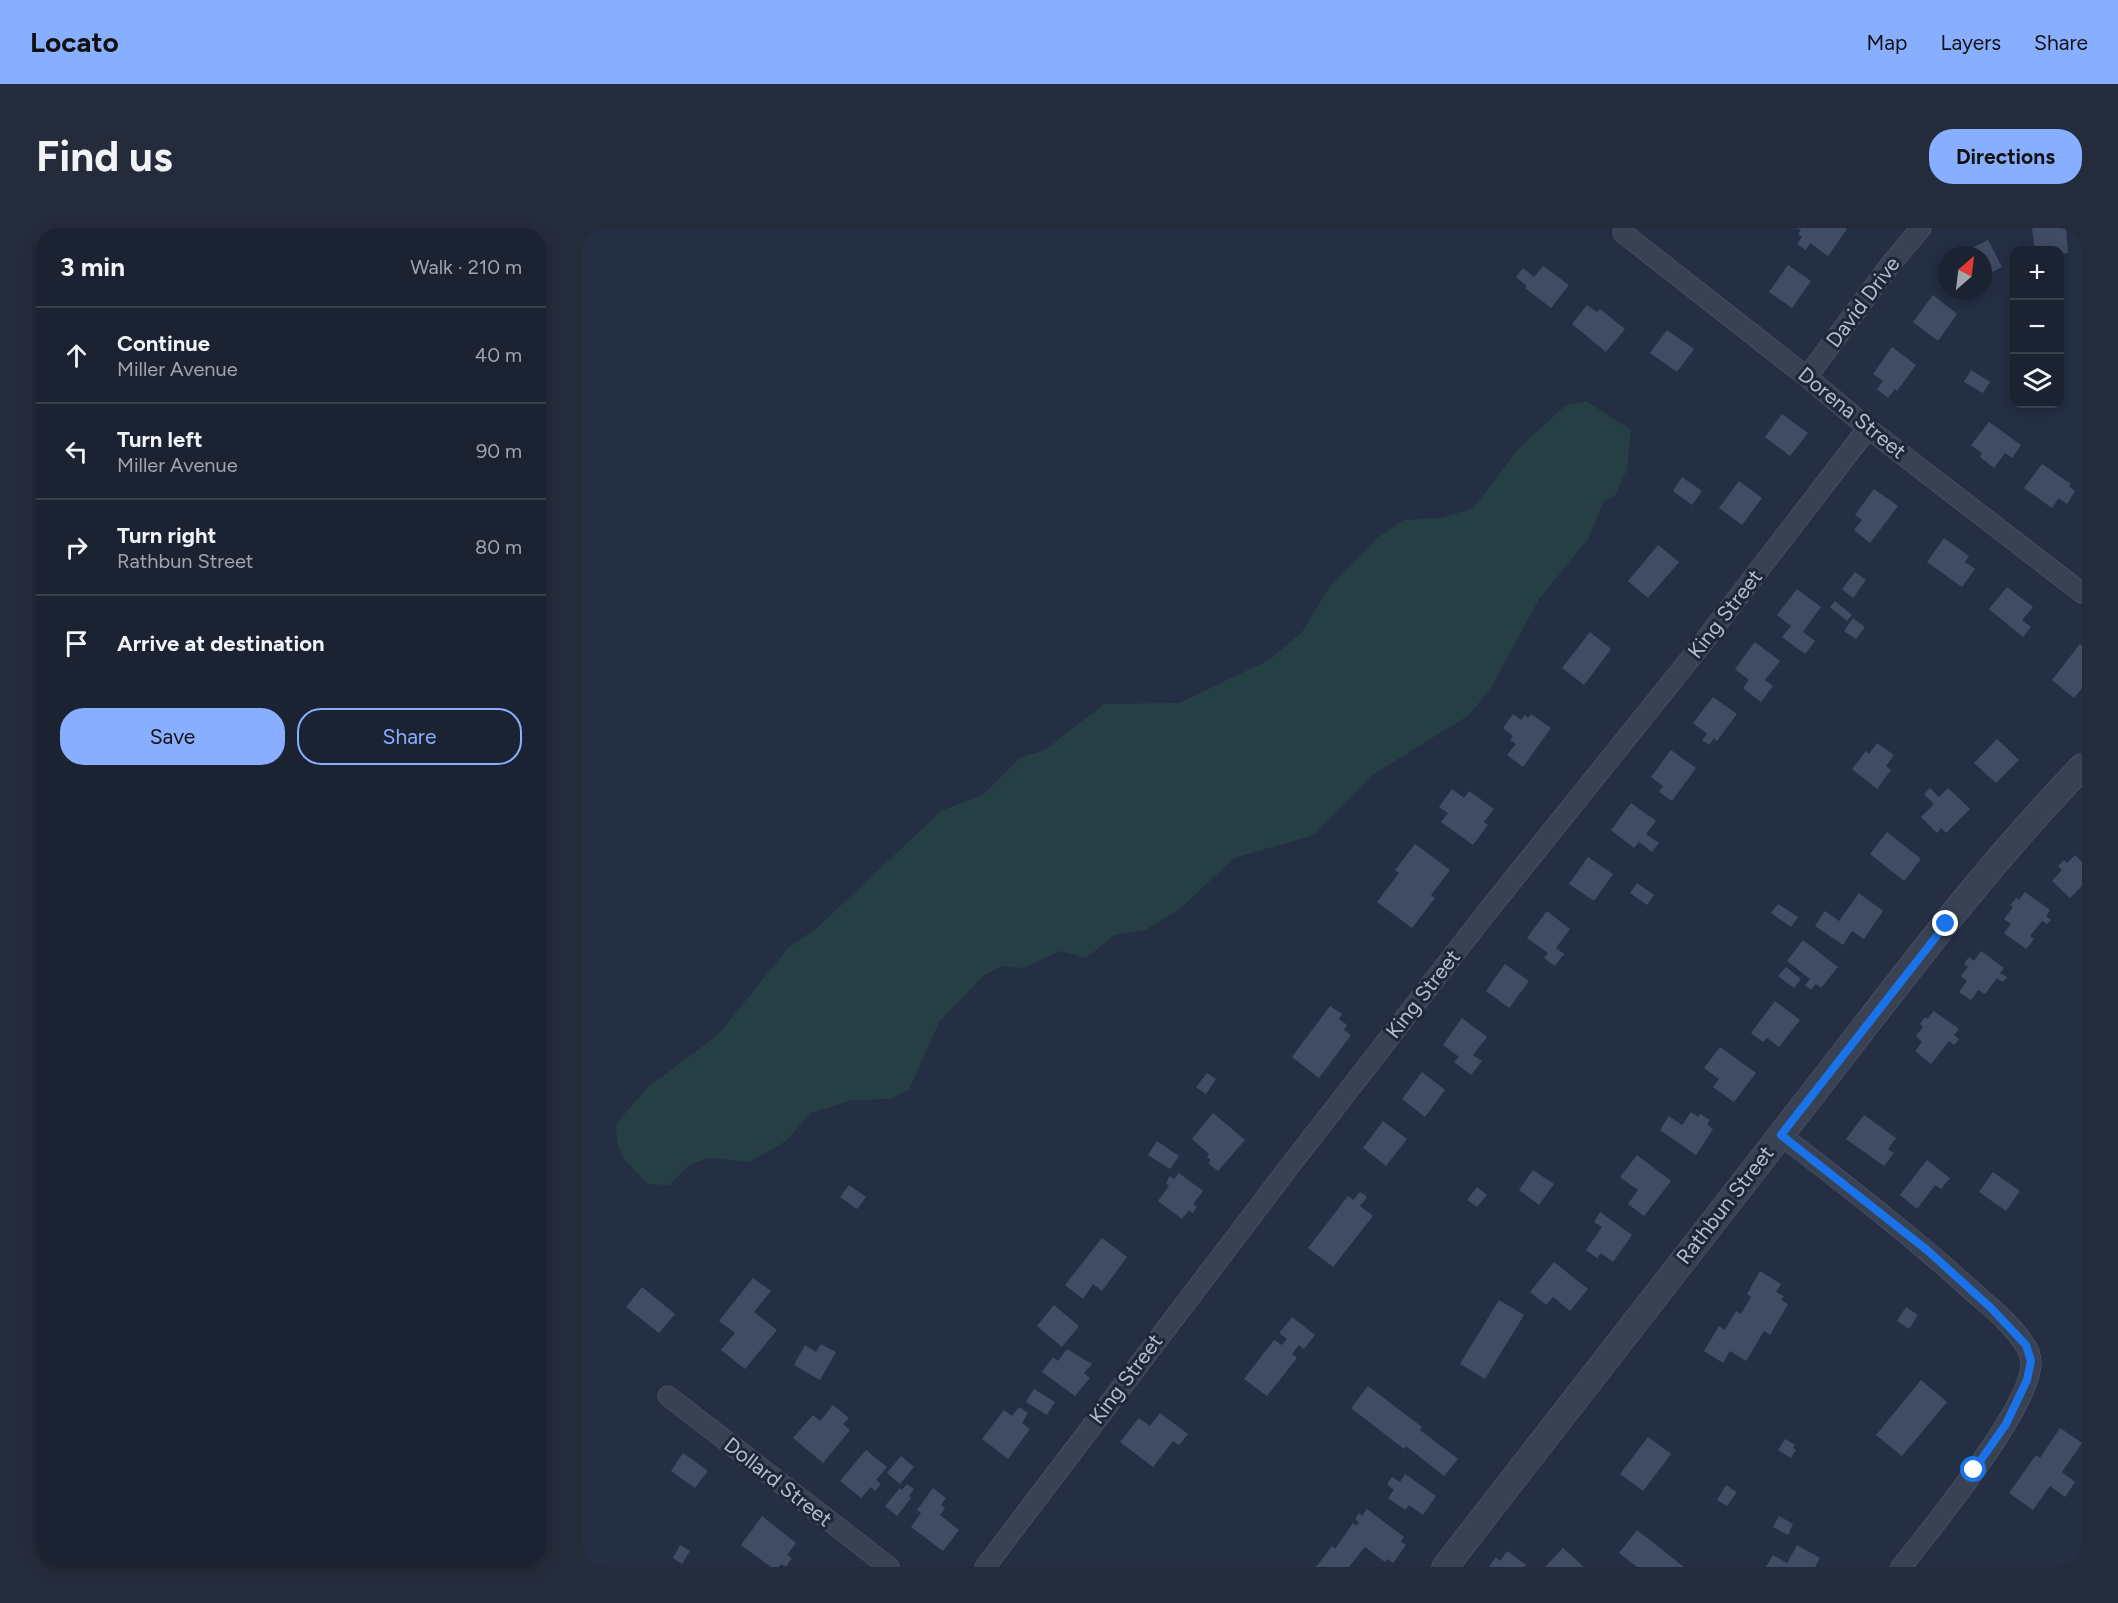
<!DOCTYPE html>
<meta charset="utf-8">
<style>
:root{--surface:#1b2333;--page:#242b3b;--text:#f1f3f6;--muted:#a0a4ac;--line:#39404e;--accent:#88afff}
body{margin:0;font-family:Figtree,sans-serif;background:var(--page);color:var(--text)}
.controls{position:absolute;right:18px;top:18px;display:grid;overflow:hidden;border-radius:12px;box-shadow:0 3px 15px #0003}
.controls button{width:54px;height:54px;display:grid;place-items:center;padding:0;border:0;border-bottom:2px solid var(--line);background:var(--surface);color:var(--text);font:30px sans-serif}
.compass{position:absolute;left:1356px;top:18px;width:54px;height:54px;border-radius:50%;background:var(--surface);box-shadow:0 3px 15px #0003;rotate:28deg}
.stop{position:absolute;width:18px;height:18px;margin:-14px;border:4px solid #1a73e8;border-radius:50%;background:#fff}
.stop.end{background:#1a73e8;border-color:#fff;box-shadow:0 2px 6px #0008}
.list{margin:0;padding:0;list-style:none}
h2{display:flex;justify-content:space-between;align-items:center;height:78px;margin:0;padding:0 24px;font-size:26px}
h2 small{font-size:20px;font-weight:400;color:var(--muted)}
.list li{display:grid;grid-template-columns:39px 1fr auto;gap:18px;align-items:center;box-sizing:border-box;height:96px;padding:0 24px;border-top:2px solid var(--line)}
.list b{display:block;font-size:22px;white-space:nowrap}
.list p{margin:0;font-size:20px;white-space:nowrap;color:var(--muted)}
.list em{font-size:20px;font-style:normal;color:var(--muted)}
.actions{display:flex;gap:12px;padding:18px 24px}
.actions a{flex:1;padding:14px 0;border:2px solid var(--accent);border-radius:24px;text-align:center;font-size:21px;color:var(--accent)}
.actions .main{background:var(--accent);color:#111}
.icon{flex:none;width:33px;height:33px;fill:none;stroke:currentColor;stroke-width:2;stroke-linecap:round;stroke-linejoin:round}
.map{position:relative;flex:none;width:1500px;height:1339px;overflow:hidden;border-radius:24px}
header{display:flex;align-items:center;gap:36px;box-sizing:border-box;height:84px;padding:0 30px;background:var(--accent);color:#111}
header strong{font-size:28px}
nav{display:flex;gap:33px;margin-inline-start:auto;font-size:21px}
.intro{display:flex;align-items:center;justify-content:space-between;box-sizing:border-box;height:144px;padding:0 36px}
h1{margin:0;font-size:42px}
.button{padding:15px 27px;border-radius:24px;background:var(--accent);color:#111;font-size:21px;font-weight:700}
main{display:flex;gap:36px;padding:0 36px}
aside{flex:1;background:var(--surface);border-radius:24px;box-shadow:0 3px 15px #0003}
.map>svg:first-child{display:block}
.green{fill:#263f44}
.building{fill:#404c64}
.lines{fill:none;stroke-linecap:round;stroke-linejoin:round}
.minor-casing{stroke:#545d6d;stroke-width:21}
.tertiary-casing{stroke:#545d6d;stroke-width:27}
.minor{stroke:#384253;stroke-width:20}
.tertiary{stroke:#384253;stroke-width:26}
.route{stroke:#1a73e8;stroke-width:8}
.labels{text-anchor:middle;stroke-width:6;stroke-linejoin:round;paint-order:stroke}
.street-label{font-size:21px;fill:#b6bdcd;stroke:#1d2738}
</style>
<header>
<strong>Locato</strong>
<nav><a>Map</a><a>Layers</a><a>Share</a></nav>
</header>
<div class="intro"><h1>Find us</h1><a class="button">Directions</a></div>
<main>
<aside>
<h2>3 min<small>Walk · 210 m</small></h2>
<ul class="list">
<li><svg class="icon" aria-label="ahead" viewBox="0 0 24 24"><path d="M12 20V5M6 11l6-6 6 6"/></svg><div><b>Continue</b><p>Miller Avenue</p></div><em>40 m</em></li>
<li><svg class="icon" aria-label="left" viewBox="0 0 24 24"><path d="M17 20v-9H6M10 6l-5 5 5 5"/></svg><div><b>Turn left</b><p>Miller Avenue</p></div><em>90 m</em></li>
<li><svg class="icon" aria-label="right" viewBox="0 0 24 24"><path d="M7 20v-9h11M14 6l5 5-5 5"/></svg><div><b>Turn right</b><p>Rathbun Street</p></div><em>80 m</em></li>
<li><svg class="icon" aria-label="arrive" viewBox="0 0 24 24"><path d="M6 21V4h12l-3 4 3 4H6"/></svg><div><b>Arrive at destination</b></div></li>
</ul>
<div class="actions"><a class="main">Save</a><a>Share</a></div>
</aside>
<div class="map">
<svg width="1500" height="1339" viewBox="0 0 1500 1339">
<rect width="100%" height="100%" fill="#242f44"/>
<path class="green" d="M 1004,173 L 1049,202 L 1045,241 L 1033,268 L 1022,273 L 1006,311 L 957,371 L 909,460 L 887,487 L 789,548 L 732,607 L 652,630 L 598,681 L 563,702 L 533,707 L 504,730 L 478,723 L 442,740 L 420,738 L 401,748 L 357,794 L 327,862 L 308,871 L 271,872 L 229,885 L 204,913 L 168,934 L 127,930 L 108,936 L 87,957 L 66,956 L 41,930 L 35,913 L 34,898 L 39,890 L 65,860 L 136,807 L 206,720 L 236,699 L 359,583 L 402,566 L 439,529 L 463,522 L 522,476 L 597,475 L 687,432 L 720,404 L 747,360 L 795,310 L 822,292 L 860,290 L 891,280 L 938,219 L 984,177 Z"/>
<path class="building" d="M 1215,0 L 1263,0 L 1265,1 L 1246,28 L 1228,15 L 1224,22 L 1215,16 L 1220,9 L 1216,6 L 1219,2 Z
M 1450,0 L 1484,0 L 1486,25 L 1478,26 L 1478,22 L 1453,22 Z
M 1406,12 L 1420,39 L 1401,49 L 1401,27 L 1376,27 Z
M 1206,37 L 1229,53 L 1210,80 L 1187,64 Z
M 961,38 L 987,57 L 969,80 L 943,60 L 945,58 L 934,49 L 941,40 L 952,49 Z
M 1351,67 L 1375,86 L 1356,113 L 1331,94 Z
M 1005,77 L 1015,84 L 1018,81 L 1043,101 L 1024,124 L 990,96 Z
M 1085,102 L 1112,121 L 1095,144 L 1068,125 Z
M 1310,119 L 1334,137 L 1315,163 L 1313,161 L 1306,170 L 1295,161 L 1301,153 L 1291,146 Z
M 1389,142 L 1408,154 L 1401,165 L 1382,154 Z
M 1200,186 L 1226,205 L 1208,228 L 1183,209 Z
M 1407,194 L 1439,217 L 1430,230 L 1423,225 L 1412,240 L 1398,229 L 1400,225 L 1389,217 Z
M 1460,236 L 1489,256 L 1487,259 L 1493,263 L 1485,276 L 1477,270 L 1470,280 L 1442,260 Z
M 1100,249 L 1120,263 L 1110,277 L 1091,263 Z
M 1157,253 L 1180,270 L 1160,297 L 1137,280 Z
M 1292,261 L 1316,278 L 1288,315 L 1272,302 L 1280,292 L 1273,287 Z
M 1362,310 L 1387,328 L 1383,334 L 1393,341 L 1380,359 L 1345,334 Z
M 1076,317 L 1097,334 L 1066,370 L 1046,353 Z
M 1273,344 L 1284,352 L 1271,370 L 1260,361 Z
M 1425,359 L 1451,379 L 1440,392 L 1449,399 L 1441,409 L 1407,381 Z
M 1215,361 L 1239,379 L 1221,404 L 1233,413 L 1223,426 L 1200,409 L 1209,398 L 1195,387 Z
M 1253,373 L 1270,387 L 1265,393 L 1248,379 Z
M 1271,390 L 1283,399 L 1274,411 L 1262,403 Z
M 1008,404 L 1029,421 L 1002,457 L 980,440 Z
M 1173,414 L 1198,433 L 1183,452 L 1191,458 L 1179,474 L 1161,460 L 1167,452 L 1153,441 Z
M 1498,416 L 1500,418 L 1500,460 L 1492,470 L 1470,452 Z
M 1131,469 L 1155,486 L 1135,513 L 1132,510 L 1127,517 L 1120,512 L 1125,506 L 1111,495 Z
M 931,486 L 939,492 L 943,487 L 946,490 L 949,486 L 969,500 L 941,539 L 925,527 L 934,516 L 928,512 L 931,508 L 921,500 Z
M 1415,511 L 1437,532 L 1414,555 L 1392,535 Z
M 1295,515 L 1312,527 L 1304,538 L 1309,542 L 1295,561 L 1270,541 L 1284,523 L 1287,526 Z
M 1089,522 L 1114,540 L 1090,573 L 1077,564 L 1081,558 L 1069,549 Z
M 1348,560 L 1357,569 L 1366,560 L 1388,581 L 1364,605 L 1359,600 L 1355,605 L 1339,589 L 1352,576 L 1342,566 Z
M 870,561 L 882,570 L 887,563 L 912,581 L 902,594 L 906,597 L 891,617 L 859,594 L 866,585 L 857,579 Z
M 1049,575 L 1074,593 L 1064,606 L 1077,615 L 1070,624 L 1057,614 L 1052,620 L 1029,602 Z
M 1305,604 L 1339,631 L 1322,653 L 1288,626 Z
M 833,616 L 868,642 L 849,667 L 853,670 L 830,700 L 795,674 L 817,645 L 813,642 Z
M 1493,627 L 1500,634 L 1500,658 L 1488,670 L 1470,653 L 1480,642 L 1476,638 L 1482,632 L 1485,635 Z
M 1006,629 L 1031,646 L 1012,673 L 987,656 Z
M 1055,655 L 1072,667 L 1065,677 L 1048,665 Z
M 1443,664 L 1468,682 L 1464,688 L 1469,692 L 1465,696 L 1460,693 L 1448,708 L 1452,711 L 1444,721 L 1422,705 L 1429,696 L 1422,691 L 1431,679 L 1428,677 L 1434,670 L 1437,672 Z
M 1277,665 L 1301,683 L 1282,711 L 1270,703 L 1261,717 L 1233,698 L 1243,683 L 1257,693 Z
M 1196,676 L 1216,689 L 1209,699 L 1189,685 Z
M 965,683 L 988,701 L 974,720 L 982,726 L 973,738 L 962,730 L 966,725 L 945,710 Z
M 1221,712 L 1256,739 L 1239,760 L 1234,756 L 1229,762 L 1223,757 L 1228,751 L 1205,733 Z
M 1399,723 L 1422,740 L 1418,745 L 1425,749 L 1421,754 L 1415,750 L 1403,766 L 1396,762 L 1389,772 L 1377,764 L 1385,753 L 1379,748 L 1386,739 L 1382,736 L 1387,729 L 1392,733 Z
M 923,736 L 947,753 L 927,780 L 904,763 Z
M 1204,739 L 1219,751 L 1212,760 L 1196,748 Z
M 1193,773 L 1218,792 L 1197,819 L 1185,810 L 1181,814 L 1169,805 Z
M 748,778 L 760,786 L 757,791 L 765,797 L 762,802 L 769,807 L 737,850 L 710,829 Z
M 1352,783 L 1377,801 L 1372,807 L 1377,811 L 1372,817 L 1367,813 L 1349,836 L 1333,823 L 1340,814 L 1334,808 L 1341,799 L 1338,796 L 1343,789 L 1345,791 Z
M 880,790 L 905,809 L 891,827 L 900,833 L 889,847 L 872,834 L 877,829 L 861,817 Z
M 1138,819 L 1174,845 L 1152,874 L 1131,859 L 1137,851 L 1122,840 Z
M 840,844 L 863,862 L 843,889 L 820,871 Z
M 625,845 L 634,851 L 624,866 L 614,859 Z
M 1109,884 L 1116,889 L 1118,886 L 1128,892 L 1125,896 L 1131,901 L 1114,927 L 1078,902 L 1087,888 L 1100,897 Z
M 631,885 L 663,912 L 636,943 L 626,935 L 629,932 L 625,929 L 627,926 L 610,911 Z
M 1282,887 L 1314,910 L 1306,921 L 1312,925 L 1302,938 L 1264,911 Z
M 801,893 L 825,911 L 804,938 L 781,920 Z
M 575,913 L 597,928 L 588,941 L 566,927 Z
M 1055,927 L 1089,953 L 1062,988 L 1046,976 L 1056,962 L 1038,949 Z
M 1345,932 L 1368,950 L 1359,961 L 1353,957 L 1335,981 L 1318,967 Z
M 951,942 L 972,956 L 957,977 L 937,962 Z
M 1411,944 L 1438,963 L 1424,983 L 1397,964 Z
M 597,945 L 621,963 L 611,976 L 615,979 L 611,985 L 607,982 L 600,991 L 576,973 L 587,958 L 584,955 L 588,948 L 592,951 Z
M 267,957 L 284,969 L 275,981 L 258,969 Z
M 895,959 L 905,967 L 895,979 L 885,972 Z
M 778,964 L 785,969 L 778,978 L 791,988 L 751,1039 L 726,1020 L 766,968 L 771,972 Z
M 1018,984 L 1050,1007 L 1031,1034 L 1019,1025 L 1015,1030 L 1004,1022 L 1020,999 L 1012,994 Z
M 520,1010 L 545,1029 L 520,1063 L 511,1056 L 501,1071 L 483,1057 Z
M 972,1034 L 1006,1061 L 988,1083 L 971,1069 L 964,1077 L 948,1064 Z
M 1178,1043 L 1199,1056 L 1194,1064 L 1202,1068 L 1199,1072 L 1206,1076 L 1188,1107 L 1182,1103 L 1164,1133 L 1148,1123 L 1141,1135 L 1122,1123 L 1137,1098 L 1143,1102 L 1154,1083 L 1159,1086 L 1169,1069 L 1165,1066 Z
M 171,1050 L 189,1063 L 172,1084 L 195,1102 L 163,1141 L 139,1122 L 153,1105 L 137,1093 Z
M 60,1059 L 93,1086 L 77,1105 L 44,1079 Z
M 917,1072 L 942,1087 L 903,1151 L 878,1136 Z
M 472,1077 L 497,1098 L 480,1119 L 455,1098 Z
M 1324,1079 L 1336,1087 L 1327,1101 L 1315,1093 Z
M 710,1089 L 733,1107 L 722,1121 L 717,1117 L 710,1126 L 715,1130 L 685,1168 L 662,1151 L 692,1112 L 700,1117 L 705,1111 L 697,1105 Z
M 239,1116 L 254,1124 L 238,1152 L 212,1137 L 223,1117 L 234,1124 Z
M 485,1121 L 510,1136 L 502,1145 L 508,1150 L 493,1168 L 460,1144 L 471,1129 L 476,1133 Z
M 1339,1152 L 1365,1174 L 1320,1228 L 1294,1207 Z
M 786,1158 L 840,1199 L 838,1202 L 876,1231 L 862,1248 L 824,1218 L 822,1221 L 769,1180 Z
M 452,1161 L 473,1174 L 465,1187 L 444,1174 Z
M 251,1177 L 267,1190 L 261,1196 L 268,1202 L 241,1235 L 211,1210 L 231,1187 L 238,1193 Z
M 437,1179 L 446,1185 L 440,1195 L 448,1201 L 426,1231 L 400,1211 L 422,1182 L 430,1188 Z
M 578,1185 L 606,1206 L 597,1217 L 591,1213 L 571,1239 L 538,1214 L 557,1190 L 568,1198 Z
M 1478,1200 L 1500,1215 L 1480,1244 L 1493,1254 L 1483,1269 L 1468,1258 L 1451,1282 L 1427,1265 L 1454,1227 L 1458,1230 Z
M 1066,1209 L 1089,1226 L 1061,1263 L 1038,1246 Z
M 1203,1211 L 1213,1217 L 1211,1220 L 1214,1222 L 1209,1230 L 1196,1222 Z
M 284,1222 L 305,1239 L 294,1252 L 299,1256 L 293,1263 L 289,1259 L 279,1270 L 258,1253 Z
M 101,1225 L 126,1243 L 113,1260 L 89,1243 Z
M 319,1228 L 332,1239 L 318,1256 L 305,1245 Z
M 823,1246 L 854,1268 L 841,1287 L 827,1277 L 823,1282 L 806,1270 L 812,1262 L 805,1256 L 810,1249 L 818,1254 Z
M 325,1256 L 332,1261 L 327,1268 L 329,1270 L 315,1288 L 303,1278 L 318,1260 L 320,1262 Z
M 1144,1257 L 1155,1264 L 1145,1278 L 1135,1272 Z
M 351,1260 L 364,1270 L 359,1277 L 363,1280 L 358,1287 L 377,1302 L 361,1323 L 329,1299 L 339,1285 L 335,1282 Z
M 785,1281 L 822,1309 L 819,1314 L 824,1317 L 811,1335 L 805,1331 L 803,1334 L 783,1319 L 767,1339 L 734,1339 L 750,1318 L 753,1321 L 771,1295 L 774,1298 L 777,1294 L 773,1291 L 777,1285 L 780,1288 Z
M 180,1288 L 214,1315 L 205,1327 L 210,1330 L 204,1339 L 199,1336 L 197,1339 L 189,1339 L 159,1317 Z
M 1197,1288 L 1211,1296 L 1206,1307 L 1191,1299 Z
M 1055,1302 L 1102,1339 L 1055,1339 L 1037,1325 Z
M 98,1317 L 108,1323 L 100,1336 L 91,1330 Z
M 1215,1317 L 1238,1330 L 1233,1339 L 1184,1339 L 1191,1327 L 1205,1335 Z
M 981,1320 L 1002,1339 L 963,1339 Z
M 925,1323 L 944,1337 L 942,1339 L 907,1339 L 914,1329 L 918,1333 Z"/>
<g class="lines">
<g class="minor-casing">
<path id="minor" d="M 1041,5 L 1225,149 L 1287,201 L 1500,365
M 1225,149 L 1308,37 L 1339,0
M 1199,907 C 1263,957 1329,1007 1389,1062 C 1407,1078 1430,1096 1443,1117 C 1446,1120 1449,1129 1449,1134 C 1451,1176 1348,1303 1319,1339
M 86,1168 L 307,1339
M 403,1339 L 707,939 L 905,684 L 1120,416 L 1286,200"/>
</g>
<g class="tertiary-casing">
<path id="tertiary" d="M 863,1339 C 983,1183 1105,1028 1226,872 C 1314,759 1400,642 1500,539"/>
</g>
<use href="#minor" class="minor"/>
<use href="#tertiary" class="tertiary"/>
</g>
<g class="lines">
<path class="route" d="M 1364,696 L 1199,907 L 1345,1022 L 1409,1080 L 1444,1117 L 1449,1133 L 1445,1152 L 1424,1196 L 1392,1242"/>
</g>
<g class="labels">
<g class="street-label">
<text transform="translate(1281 74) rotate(-53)" y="7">David Drive</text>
<text transform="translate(1270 185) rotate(39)" y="7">Dorena Street</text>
<text transform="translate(1143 386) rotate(-52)" y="7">King Street</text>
<text transform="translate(841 766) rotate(-52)" y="7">King Street</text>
<text transform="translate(1143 977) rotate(-52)" y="7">Rathbun Street</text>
<text transform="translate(544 1151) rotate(-53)" y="7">King Street</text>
<text transform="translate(196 1254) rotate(38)" y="7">Dollard Street</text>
</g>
</g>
</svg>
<div class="controls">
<button>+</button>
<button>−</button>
<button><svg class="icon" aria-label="layers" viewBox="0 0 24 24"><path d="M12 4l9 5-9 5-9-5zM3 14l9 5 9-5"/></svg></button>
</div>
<svg class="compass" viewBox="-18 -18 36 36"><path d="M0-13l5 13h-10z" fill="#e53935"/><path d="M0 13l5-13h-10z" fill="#a0a4ac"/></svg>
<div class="stop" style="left:1392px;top:1242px"></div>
<div class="stop end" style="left:1364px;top:696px"></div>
</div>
</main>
